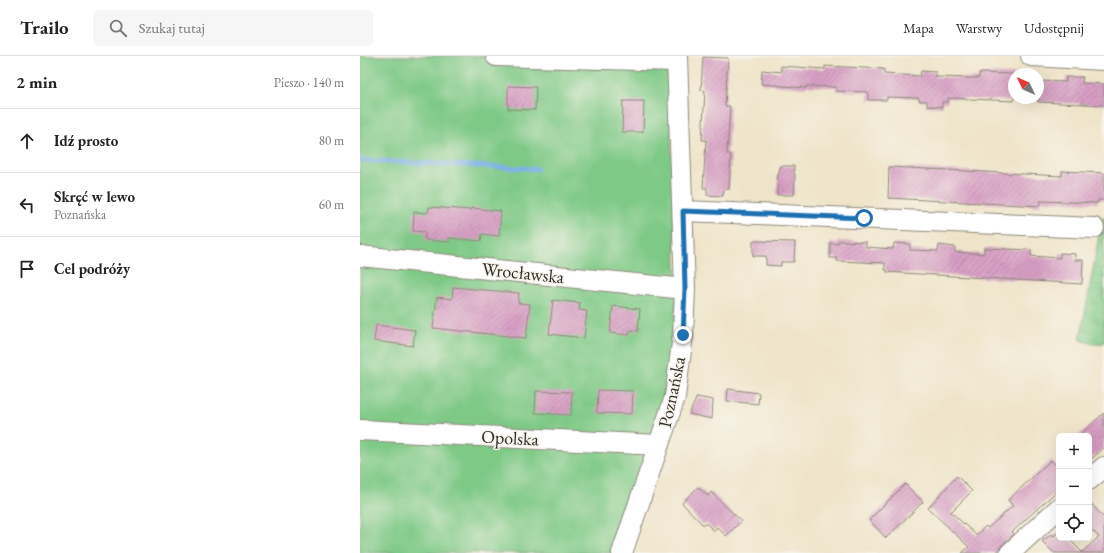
<!DOCTYPE html>
<html lang="pl">
<meta charset="utf-8">
<style>
:root{--surface:#fff;--page:#f6f6f6;--text:#222;--muted:#767676;--line:#e0e0e0}
body{margin:0;font-family:"EB Garamond",serif;background:var(--page);color:var(--text)}
.controls{position:absolute;right:12px;bottom:12px;display:grid;overflow:hidden;border-radius:6px;box-shadow:0 4px 16px #0002}
.controls button{width:36px;height:36px;display:grid;place-items:center;padding:0;border:0;border-bottom:1px solid var(--line);background:var(--surface);color:var(--text);font:20px sans-serif}
.compass{position:absolute;left:648px;top:12px;width:36px;height:36px;border-radius:50%;background:var(--surface);box-shadow:0 4px 16px #0002;rotate:314deg}
.stop{position:absolute;width:12px;height:12px;margin:-9px;border:3px solid #1f6fb2;border-radius:50%;background:#fff}
.stop.end{background:#1f6fb2;border-color:#fff;box-shadow:0 1px 4px #0008}
.list{margin:0;padding:0;list-style:none}
h2{display:flex;justify-content:space-between;align-items:center;height:52px;margin:0;padding:0 16px;font-size:17px}
h2 small{font-size:13px;font-weight:400;color:var(--muted)}
.list li{display:grid;grid-template-columns:26px 1fr auto;gap:12px;align-items:center;box-sizing:border-box;height:64px;padding:0 16px;border-top:1px solid var(--line)}
.list b{display:block;font-size:15px;white-space:nowrap}
.list p{margin:0;font-size:13px;white-space:nowrap;color:var(--muted)}
.list em{font-size:13px;font-style:normal;color:var(--muted)}
.icon{flex:none;width:22px;height:22px;fill:none;stroke:currentColor;stroke-width:2;stroke-linecap:round;stroke-linejoin:round}
.map{position:relative;flex:none;width:744px;height:497px;overflow:hidden}
header{display:flex;align-items:center;gap:24px;box-sizing:border-box;height:56px;padding:0 20px;background:var(--surface);border-bottom:1px solid var(--line)}
header strong{font-size:19px}
nav{display:flex;gap:22px;margin-inline-start:auto;font-size:14px}
.search{width:280px;height:36px;background:var(--page);display:flex;align-items:center;gap:10px;box-sizing:border-box;padding:0 14px;border-radius:6px;color:var(--muted);font-size:15px}
main{display:flex}
aside{flex:1;background:var(--surface)}
.map>svg:first-child{display:block}
.grass{fill:#7ec986;stroke:#547a58}
.park{fill:url(#park-crowns);stroke:#547a58}
.lines{fill:none;stroke-linecap:round;stroke-linejoin:round}
.stream{stroke:#7cafe9;stroke-width:4.5}
.building{fill:url(#building-hatch)}
.minor-casing{stroke:#8d887a;stroke-width:22}
.minor{stroke:#fff;stroke-width:20}
.route{stroke:#1f6fb2;stroke-width:5}
.labels{text-anchor:middle;stroke-width:3;stroke-linejoin:round;paint-order:stroke}
.street-label{font-size:18px;fill:#2b2b2b;stroke:#f7f3e8}
</style>
<header>
<strong>Trailo</strong>
<div class="search"><svg class="icon" aria-label="search" viewBox="0 0 24 24"><circle cx="10" cy="10" r="6"/><path d="M15 15l6 6"/></svg>Szukaj tutaj</div>
<nav><a>Mapa</a><a>Warstwy</a><a>Udostępnij</a></nav>
</header>
<main>
<aside>
<h2>2 min<small>Pieszo · 140 m</small></h2>
<ul class="list">
<li><svg class="icon" aria-label="ahead" viewBox="0 0 24 24"><path d="M12 20V5M6 11l6-6 6 6"/></svg><div><b>Idź prosto</b></div><em>80 m</em></li>
<li><svg class="icon" aria-label="left" viewBox="0 0 24 24"><path d="M17 20v-9H6M10 6l-5 5 5 5"/></svg><div><b>Skręć w lewo</b><p>Poznańska</p></div><em>60 m</em></li>
<li><svg class="icon" aria-label="arrive" viewBox="0 0 24 24"><path d="M6 21V4h12l-3 4 3 4H6"/></svg><div><b>Cel podróży</b></div></li>
</ul>
</aside>
<div class="map">
<svg width="744" height="497" viewBox="0 0 744 497">
<defs>
<pattern id="park-crowns" width="20" height="18" patternUnits="userSpaceOnUse"><rect width="20" height="18" fill="#7ec986"/><path d="M2 6a3 3 0 1 1 6 0M12 15a3 3 0 1 1 6 0" fill="none" stroke="#67a36e"/></pattern>
<pattern id="building-hatch" width="6" height="6" patternUnits="userSpaceOnUse"><rect width="6" height="6" fill="#d89ec4"/><path d="M-1 1l2-2M0 6l6-6M5 7l2-2" fill="none" stroke="#af819f"/></pattern>
</defs>
<rect width="100%" height="100%" fill="#f7f3e8"/>
<filter id="ink" filterUnits="userSpaceOnUse"><feTurbulence type="fractalNoise" baseFrequency=".025" numOctaves="2"/><feDisplacementMap in="SourceGraphic" scale="8" xChannelSelector="R" yChannelSelector="G"/><feConvolveMatrix kernelMatrix="1 2 1 2 8 2 1 2 1" color-interpolation-filters="sRGB"/></filter>
<filter id="wash" filterUnits="userSpaceOnUse"><feTurbulence type="fractalNoise" baseFrequency=".012" numOctaves="4" result="noise"/><feDisplacementMap in="SourceGraphic" scale="16" xChannelSelector="R" yChannelSelector="G"/><feGaussianBlur stdDeviation="0.9" result="paint"/><feColorMatrix in="noise" values="0 0 0 0 0 0 0 0 0 0 0 0 0 0 0 0 0 1.4 0 .05"/><feComposite in="paint" operator="in"/></filter>
<g filter="url(#wash)">
<rect width="100%" height="100%" fill="#efe4c9"/>
<path class="grass" d="M 0,0 L 308,0 L 317,235 L 313,286 L 303,353 L 255,497 L 0,497 Z"/>
<path class="park" d="M 744,160 L 744,287 L 734,288 L 720,284 L 742,163 Z"/>
<g class="lines">
<path class="stream" d="M 0,104 L 177,113"/>
</g>
<g id="blocks">
<path class="building" d="M 343,1 L 368,2 L 365,50 L 370,50 L 367,98 L 371,98 L 369,133 L 364,133 L 363,140 L 347,139 L 347,132 L 343,132 L 346,84 L 342,84 L 345,35 L 341,34 Z
M 421,10 L 465,13 L 465,10 L 524,13 L 524,18 L 560,20 L 561,15 L 576,16 L 576,21 L 611,22 L 619,22 L 619,17 L 654,18 L 654,45 L 588,42 L 588,46 L 582,46 L 582,51 L 567,50 L 567,45 L 559,45 L 559,42 L 527,41 L 527,44 L 508,44 L 508,36 L 476,35 L 476,31 L 446,30 L 446,32 L 401,28 L 402,14 L 421,16 Z
M 706,21 L 723,21 L 722,27 L 744,28 L 744,49 L 678,46 L 678,25 L 706,26 Z
M 148,30 L 176,31 L 175,54 L 148,53 Z
M 263,45 L 284,45 L 283,76 L 262,76 Z
M 420,110 L 434,110 L 434,118 L 435,118 L 434,139 L 417,139 L 418,118 L 419,118 Z
M 529,111 L 702,120 L 702,115 L 744,117 L 744,144 L 738,144 L 738,147 L 680,145 L 680,150 L 528,142 Z
M 69,151 L 111,154 L 111,152 L 141,155 L 139,180 L 122,178 L 121,185 L 89,182 L 89,186 L 65,184 L 65,176 L 53,175 L 54,156 L 68,157 Z
M 393,185 L 435,186 L 434,206 L 421,206 L 421,210 L 406,209 L 406,200 L 393,200 Z
M 478,185 L 506,186 L 506,191 L 533,193 L 534,187 L 550,188 L 550,194 L 578,195 L 579,189 L 595,191 L 595,196 L 624,198 L 624,192 L 671,194 L 671,200 L 700,202 L 700,197 L 715,198 L 715,204 L 723,204 L 722,228 L 527,216 L 527,214 L 525,214 L 525,207 L 477,205 L 477,202 L 470,202 L 470,187 L 478,188 Z
M 93,231 L 159,237 L 158,247 L 170,248 L 166,282 L 73,272 L 77,241 L 92,243 Z
M 193,244 L 220,247 L 219,254 L 227,255 L 224,282 L 189,278 Z
M 253,250 L 280,253 L 278,275 L 270,274 L 269,279 L 250,277 Z
M 16,269 L 55,274 L 53,290 L 14,285 Z
M 368,333 L 399,337 L 398,348 L 367,345 Z
M 238,334 L 273,335 L 272,358 L 237,357 Z
M 176,335 L 212,336 L 211,359 L 175,357 Z
M 337,341 L 353,344 L 352,363 L 329,358 Z
M 744,357 L 744,392 L 729,405 L 729,380 L 718,380 Z
M 691,404 L 699,412 L 699,433 L 652,476 L 654,478 L 642,489 L 636,497 L 602,497 L 609,491 L 568,452 L 597,420 L 612,435 L 591,456 L 616,479 L 626,470 L 628,472 L 653,450 L 648,444 Z
M 545,428 L 563,446 L 526,482 L 509,464 Z
M 338,431 L 348,440 L 351,436 L 381,465 L 366,480 L 357,471 L 354,475 L 347,468 L 342,468 L 322,447 Z
M 729,445 L 744,462 L 744,497 L 694,497 L 682,485 L 692,478 L 694,480 L 699,475 L 699,482 L 708,482 L 722,496 L 739,481 L 729,471 Z"/>
</g>
</g>
<g filter="url(#ink)">
<use href="#blocks" fill-opacity="0" stroke="#8d887a" stroke-width="1"/>
<g class="lines">
<g class="minor-casing">
<path id="minor" d="M 136,0 L 317,5
M 671,0 L 744,4
M 323,155 L 734,172
M 0,200 L 325,233
M 0,374 L 299,389
M 729,424 L 744,411
M 262,497 L 315,341 L 323,279 L 325,233 L 317,0
M 650,497 L 699,452"/>
</g>
<use href="#minor" class="minor"/>
</g>
</g>
<g class="lines" filter="url(#ink)">
<path class="route" d="M 323,279 L 325,233 L 323,155 L 504,162"/>
</g>
<g class="labels">
<g class="street-label">
<text transform="translate(163 217) rotate(6)" y="6">Wrocławska</text>
<text transform="translate(312 336) rotate(-78)" y="6">Poznańska</text>
<text transform="translate(150 382) rotate(3)" y="6">Opolska</text>
</g>
</g>
</svg>
<div class="controls">
<button>+</button>
<button>−</button>
<button><svg class="icon" aria-label="locate" viewBox="0 0 24 24"><circle cx="12" cy="12" r="6"/><path d="M12 2v4M12 18v4M2 12h4M18 12h4"/></svg></button>
</div>
<svg class="compass" viewBox="-18 -18 36 36"><path d="M0-13l5 13h-10z" fill="#e53935"/><path d="M0 13l5-13h-10z" fill="#767676"/></svg>
<div class="stop" style="left:504px;top:162px"></div>
<div class="stop end" style="left:323px;top:279px"></div>
</div>
</main>
